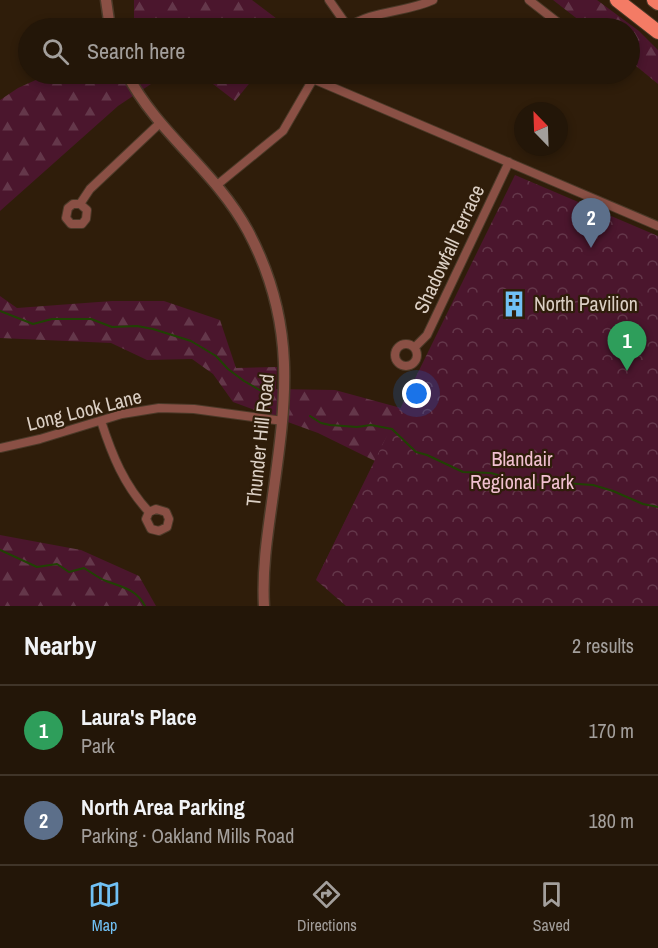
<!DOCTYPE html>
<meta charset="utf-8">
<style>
:root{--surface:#231608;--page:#2f2316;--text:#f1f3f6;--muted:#a39f9c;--line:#403529;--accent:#71c1f5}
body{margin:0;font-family:"Archivo Narrow",sans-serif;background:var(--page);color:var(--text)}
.compass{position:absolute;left:514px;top:102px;width:54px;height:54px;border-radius:50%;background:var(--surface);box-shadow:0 3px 9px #0003;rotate:337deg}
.you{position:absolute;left:417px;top:394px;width:21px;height:21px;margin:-15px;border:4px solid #fff;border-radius:50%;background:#1a73e8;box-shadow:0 0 0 9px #1a73e833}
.badge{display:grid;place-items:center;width:39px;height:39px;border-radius:50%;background:var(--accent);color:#fff;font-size:20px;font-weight:700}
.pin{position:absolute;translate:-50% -50px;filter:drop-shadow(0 2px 3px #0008)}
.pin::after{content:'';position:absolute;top:32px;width:21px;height:18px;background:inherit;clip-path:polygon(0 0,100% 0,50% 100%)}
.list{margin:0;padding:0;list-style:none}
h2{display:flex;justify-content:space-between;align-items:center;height:78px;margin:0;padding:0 24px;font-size:26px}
h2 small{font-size:20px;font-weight:400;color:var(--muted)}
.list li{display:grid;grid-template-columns:39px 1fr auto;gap:18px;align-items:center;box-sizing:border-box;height:90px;padding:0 24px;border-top:2px solid var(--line)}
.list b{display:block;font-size:22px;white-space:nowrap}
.list p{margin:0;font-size:20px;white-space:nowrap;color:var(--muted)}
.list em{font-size:20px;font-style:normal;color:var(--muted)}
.icon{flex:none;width:33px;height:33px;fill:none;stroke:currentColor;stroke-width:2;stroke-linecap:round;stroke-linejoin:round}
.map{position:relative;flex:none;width:658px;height:606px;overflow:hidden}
.search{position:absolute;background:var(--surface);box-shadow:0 3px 9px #0003;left:18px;right:18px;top:18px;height:66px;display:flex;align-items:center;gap:15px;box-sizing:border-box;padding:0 21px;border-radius:33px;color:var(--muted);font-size:22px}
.sheet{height:258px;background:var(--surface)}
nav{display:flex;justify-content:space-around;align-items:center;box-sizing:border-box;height:84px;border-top:2px solid var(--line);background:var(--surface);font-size:16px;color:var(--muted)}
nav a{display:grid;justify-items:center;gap:3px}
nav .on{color:var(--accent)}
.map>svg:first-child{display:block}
.forest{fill:url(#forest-firs)}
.park{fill:url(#park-crowns)}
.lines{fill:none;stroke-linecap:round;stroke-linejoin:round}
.stream{stroke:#204203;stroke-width:2}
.minor-casing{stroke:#4b3928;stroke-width:10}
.tertiary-casing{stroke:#4b3928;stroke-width:13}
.primary-casing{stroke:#4b3928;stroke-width:16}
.minor{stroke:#8a5045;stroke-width:8}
.tertiary{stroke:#8a5045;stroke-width:10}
.primary{stroke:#f47b65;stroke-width:14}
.labels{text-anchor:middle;stroke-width:4.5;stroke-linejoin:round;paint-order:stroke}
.street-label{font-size:20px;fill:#dbcfc4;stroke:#2f1d0a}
.poi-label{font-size:20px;fill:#dbcfc4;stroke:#2f1d0a;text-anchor:start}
.park-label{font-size:20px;fill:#f1c0d0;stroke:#2f1d0a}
</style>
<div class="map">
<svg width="658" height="606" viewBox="0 0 658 606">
<defs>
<pattern id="forest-firs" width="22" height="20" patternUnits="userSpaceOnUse" patternTransform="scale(1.5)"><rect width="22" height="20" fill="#4b162d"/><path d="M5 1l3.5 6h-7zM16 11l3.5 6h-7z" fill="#64374a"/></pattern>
<pattern id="park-crowns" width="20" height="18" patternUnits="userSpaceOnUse" patternTransform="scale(1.5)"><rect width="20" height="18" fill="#4b162d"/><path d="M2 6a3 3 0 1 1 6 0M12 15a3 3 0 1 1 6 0" fill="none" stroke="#64374a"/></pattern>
</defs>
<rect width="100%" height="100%" fill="#2f1d0a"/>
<path class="forest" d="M 134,0 L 252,0 L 289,28 L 134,28 Z
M 553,0 L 597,0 L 639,31 L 658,50 L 658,84 L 630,61 L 630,28 L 589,28 Z
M 49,74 L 166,74 L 118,106 L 0,211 L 0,100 L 18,88 Z
M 200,74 L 257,74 L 235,101 Z
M 0,296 L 17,308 L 112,301 L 164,301 L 220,320 L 236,368 L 277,367 L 276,389 L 335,390 L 401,408 L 427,436 L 316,580 L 375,461 L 318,433 L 233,402 L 213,374 L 192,359 L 147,360 L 111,343 L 0,338 Z
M 0,535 L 81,550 L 139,576 L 156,606 L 0,606 Z"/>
<path class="park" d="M 515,175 L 658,236 L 658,606 L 346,606 L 316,580 Z"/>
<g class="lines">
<path class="stream" d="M 0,311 L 33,324 L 52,319 L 91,319 L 112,327 L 137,326 L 153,329 L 191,341 L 216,356 L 228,369 L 244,381 L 263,392
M 310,416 L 321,423 L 330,425 L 357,427 L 371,425 L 392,429 L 416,452 L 427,455 L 463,472 L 491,473 L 530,485 L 564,483 L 593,485 L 613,491 L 643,504 L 658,507
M 0,550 L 37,567 L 57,564 L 69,572 L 84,568 C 91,572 98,578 106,581 C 122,587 136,589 145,606"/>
<g class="minor-casing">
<path id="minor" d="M 329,0 L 348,27
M 529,0 L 565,28
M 347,28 C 372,10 405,13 433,0
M 593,74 L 599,74
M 313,79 L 658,226
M 217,185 L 283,131 L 316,74
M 80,204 L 87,210 L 86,219 L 82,224 L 71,224 L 66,218 L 68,208 L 73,204 L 80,204 L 90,189 L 160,123
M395 355a11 11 0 1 1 22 0a11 11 0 1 1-22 0Z
M 415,347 L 427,335 L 509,162
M 101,421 C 112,455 124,485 149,512 L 156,509 L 166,512 L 169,519 L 167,527 L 159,531 L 151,529 L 146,519 L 149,512
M 0,448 L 40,439 L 122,414 L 159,408 L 194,409 L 283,421"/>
</g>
<g class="tertiary-casing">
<path id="tertiary" d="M 106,0 L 110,28
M 127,74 C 158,134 215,170 248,231 C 298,325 286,402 272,502 C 267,537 262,571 264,606"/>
</g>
<g class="primary-casing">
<path id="primary" d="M 617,0 L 658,32
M 654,0 L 658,3"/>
</g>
<use href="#minor" class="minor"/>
<use href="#tertiary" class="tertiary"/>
<use href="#primary" class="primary"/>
</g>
<defs>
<g id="building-bare" transform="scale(2.07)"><path d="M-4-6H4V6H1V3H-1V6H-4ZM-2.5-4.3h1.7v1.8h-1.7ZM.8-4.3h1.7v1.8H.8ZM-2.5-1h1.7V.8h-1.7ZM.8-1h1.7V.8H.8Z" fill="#71c1f5" stroke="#2f1d0a" stroke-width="2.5" paint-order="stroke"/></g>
</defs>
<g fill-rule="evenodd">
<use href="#building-bare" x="514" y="304"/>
</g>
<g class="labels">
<g class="street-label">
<text transform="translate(449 249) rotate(-65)" y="7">Shadowfall Terrace</text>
<text transform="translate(84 410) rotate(-14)" y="7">Long Look Lane</text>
<text transform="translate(260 440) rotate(-84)" y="7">Thunder Hill Road</text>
</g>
<g class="poi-label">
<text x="534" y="311">North Pavilion</text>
</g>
<g class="park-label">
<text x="522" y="466">Blandair<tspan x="522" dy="23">Regional Park</tspan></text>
</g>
</g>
</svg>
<svg class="compass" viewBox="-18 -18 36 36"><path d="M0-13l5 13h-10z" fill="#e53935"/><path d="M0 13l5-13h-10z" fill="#a39f9c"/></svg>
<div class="you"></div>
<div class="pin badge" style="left:627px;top:371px;background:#2e9e5b">1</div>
<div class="pin badge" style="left:591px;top:248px;background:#5c6f8a">2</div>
<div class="search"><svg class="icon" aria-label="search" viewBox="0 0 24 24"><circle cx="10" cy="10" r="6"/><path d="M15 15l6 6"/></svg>Search here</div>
</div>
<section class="sheet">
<h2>Nearby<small>2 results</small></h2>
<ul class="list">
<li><span class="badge" style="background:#2e9e5b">1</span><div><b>Laura's Place</b><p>Park</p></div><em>170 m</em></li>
<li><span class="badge" style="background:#5c6f8a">2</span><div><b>North Area Parking</b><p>Parking · Oakland Mills Road</p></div><em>180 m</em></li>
</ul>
</section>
<nav>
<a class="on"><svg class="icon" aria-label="map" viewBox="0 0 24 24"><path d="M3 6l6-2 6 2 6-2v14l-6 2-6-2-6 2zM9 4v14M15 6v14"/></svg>Map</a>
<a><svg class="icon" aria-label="directions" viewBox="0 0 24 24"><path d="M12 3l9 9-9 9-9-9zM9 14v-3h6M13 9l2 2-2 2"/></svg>Directions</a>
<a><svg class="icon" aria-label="saved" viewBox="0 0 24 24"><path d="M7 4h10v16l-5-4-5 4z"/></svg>Saved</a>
</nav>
